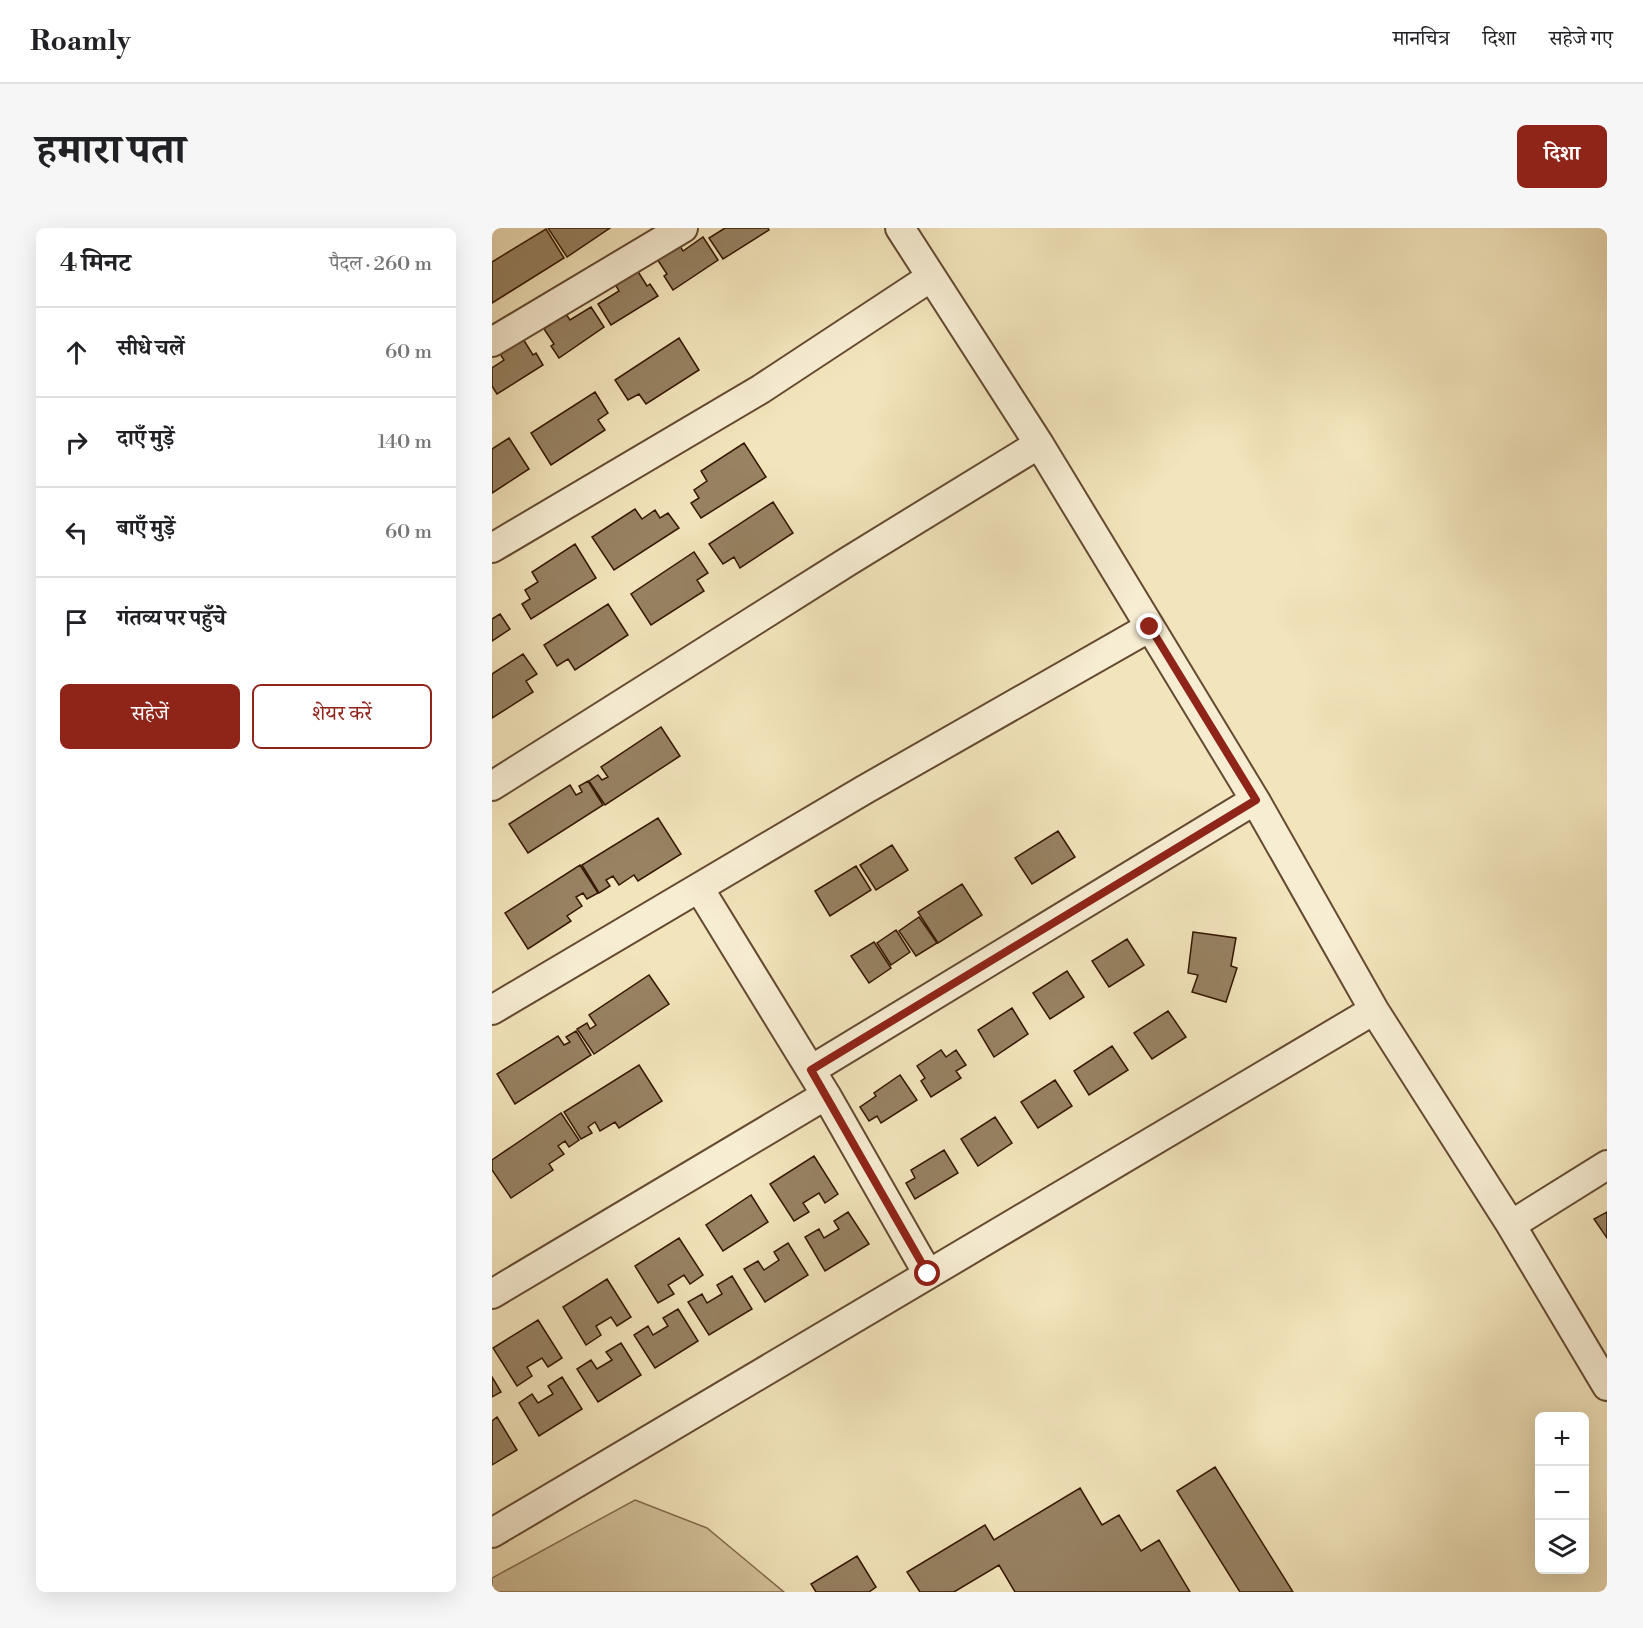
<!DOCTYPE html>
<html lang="hi">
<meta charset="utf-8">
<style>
:root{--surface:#fff;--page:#f6f6f6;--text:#202124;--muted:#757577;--line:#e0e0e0;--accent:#8f2418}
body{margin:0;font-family:"Libre Bodoni","Noto Serif Devanagari",serif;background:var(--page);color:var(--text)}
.controls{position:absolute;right:18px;bottom:18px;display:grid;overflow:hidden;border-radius:9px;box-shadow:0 6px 24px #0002}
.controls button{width:54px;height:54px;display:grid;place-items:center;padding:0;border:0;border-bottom:2px solid var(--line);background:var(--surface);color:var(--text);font:30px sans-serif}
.stop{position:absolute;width:18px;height:18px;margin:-14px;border:4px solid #8f2418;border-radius:50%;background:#fff}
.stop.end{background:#8f2418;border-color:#fff;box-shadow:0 2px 6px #0008}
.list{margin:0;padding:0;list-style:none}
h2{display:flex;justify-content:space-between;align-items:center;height:78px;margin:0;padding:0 24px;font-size:26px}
h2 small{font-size:20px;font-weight:400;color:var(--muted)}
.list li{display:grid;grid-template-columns:39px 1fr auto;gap:18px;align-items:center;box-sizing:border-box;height:90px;padding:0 24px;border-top:2px solid var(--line)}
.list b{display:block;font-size:22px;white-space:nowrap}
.list em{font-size:20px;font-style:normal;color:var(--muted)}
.actions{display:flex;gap:12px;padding:18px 24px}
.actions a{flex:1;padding:14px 0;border:2px solid var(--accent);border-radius:9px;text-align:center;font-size:21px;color:var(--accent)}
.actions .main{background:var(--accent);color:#fff}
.icon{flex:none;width:33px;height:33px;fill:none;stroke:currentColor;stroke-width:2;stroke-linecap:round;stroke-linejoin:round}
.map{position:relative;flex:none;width:1115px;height:1364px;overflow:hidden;border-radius:9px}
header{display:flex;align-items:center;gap:36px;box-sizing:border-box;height:84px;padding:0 30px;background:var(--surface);border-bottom:2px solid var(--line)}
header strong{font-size:28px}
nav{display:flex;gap:33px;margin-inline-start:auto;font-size:21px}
.intro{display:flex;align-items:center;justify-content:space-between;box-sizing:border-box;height:144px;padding:0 36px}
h1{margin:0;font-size:42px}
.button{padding:15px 27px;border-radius:9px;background:var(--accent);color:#fff;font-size:21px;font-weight:700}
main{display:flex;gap:36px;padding:0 36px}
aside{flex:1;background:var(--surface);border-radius:9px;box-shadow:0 6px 24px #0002}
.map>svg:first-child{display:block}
.green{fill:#d2c19b;stroke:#846c4e;stroke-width:1.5}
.building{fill:#978262;stroke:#351701;stroke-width:1.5}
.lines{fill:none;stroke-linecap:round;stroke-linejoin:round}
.minor-casing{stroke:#644a30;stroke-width:32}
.minor{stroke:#f7edd3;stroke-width:28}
.route{stroke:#8f2418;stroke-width:8}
</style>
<header>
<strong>Roamly</strong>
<nav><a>मानचित्र</a><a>दिशा</a><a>सहेजे गए</a></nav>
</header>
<div class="intro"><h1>हमारा पता</h1><a class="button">दिशा</a></div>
<main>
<aside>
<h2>4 मिनट<small>पैदल · 260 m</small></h2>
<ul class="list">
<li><svg class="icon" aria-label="ahead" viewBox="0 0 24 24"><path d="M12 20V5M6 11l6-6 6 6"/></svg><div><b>सीधे चलें</b></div><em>60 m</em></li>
<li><svg class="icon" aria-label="right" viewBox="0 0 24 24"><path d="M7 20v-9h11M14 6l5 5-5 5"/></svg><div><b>दाएँ मुड़ें</b></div><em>140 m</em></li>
<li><svg class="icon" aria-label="left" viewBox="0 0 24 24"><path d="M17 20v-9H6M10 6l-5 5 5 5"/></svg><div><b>बाएँ मुड़ें</b></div><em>60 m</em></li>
<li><svg class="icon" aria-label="arrive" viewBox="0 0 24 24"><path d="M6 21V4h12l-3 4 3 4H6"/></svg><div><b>गंतव्य पर पहुँचे</b></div></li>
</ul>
<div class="actions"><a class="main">सहेजें</a><a>शेयर करें</a></div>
</aside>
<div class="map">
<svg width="1115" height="1364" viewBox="0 0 1115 1364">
<rect width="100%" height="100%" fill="#f2e4bb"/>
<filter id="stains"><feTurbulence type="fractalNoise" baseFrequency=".00333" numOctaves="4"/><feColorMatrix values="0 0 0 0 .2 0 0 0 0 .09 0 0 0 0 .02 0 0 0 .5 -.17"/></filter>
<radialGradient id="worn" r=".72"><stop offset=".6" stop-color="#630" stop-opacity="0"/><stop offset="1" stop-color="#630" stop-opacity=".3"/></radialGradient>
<path class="green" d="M 143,1272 L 215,1300 L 292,1364 L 0,1364 L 0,1350 Z"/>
<path class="building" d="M 56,0 L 118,0 L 75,29 Z
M 233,0 L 276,0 L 277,2 L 231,31 L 217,10 Z
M 54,1 L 72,30 L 0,75 L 0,34 Z
M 211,9 L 226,32 L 181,62 L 172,48 L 175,46 L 165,31 L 187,16 L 191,23 Z
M 145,42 L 155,58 L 158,56 L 166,68 L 119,97 L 106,76 L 127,63 L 123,56 Z
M 99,79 L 112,99 L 67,130 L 59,118 L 62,116 L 52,101 L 74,86 L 78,92 Z
M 187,110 L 207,142 L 154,176 L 147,166 L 136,172 L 123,152 Z
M 31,111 L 41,127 L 44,125 L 51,137 L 5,166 L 0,158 L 0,140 L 12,132 L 8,126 Z
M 103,164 L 116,185 L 106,192 L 113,202 L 59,237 L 39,205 Z
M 17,210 L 37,241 L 0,265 L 0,221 Z
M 252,215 L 274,249 L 209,290 L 199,275 L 207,270 L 202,262 L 215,253 L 209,243 Z
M 281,274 L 301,305 L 248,340 L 242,329 L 231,336 L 217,316 Z
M 143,281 L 150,291 L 163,282 L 168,290 L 176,285 L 187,300 L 122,342 L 100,309 Z
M 83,316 L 104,350 L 39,391 L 30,376 L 38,371 L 33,362 L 46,354 L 40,344 Z
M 202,324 L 216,345 L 205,352 L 212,363 L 159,397 L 139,366 Z
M 116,376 L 136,407 L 83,442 L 76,431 L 65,438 L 52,417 Z
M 8,386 L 18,401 L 0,413 L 0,391 Z
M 31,426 L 45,446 L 34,453 L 41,464 L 0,490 L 0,446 Z
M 169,499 L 188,528 L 113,577 L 97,553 L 106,547 L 110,552 L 116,549 L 109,539 Z
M 96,553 L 111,577 L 36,625 L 17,596 L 78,557 L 84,567 L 90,564 L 87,558 Z
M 166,590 L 189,626 L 146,653 L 142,647 L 127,657 L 121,648 L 114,652 L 118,658 L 107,665 L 90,637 Z
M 566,603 L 583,629 L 540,656 L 523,630 Z
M 400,617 L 416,642 L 384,662 L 368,637 Z
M 88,637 L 106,665 L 95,671 L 91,665 L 84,669 L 90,678 L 75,688 L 79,693 L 36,721 L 13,685 Z
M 364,638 L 379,662 L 338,688 L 323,663 Z
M 470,656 L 490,687 L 446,715 L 426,684 Z
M 427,689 L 445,715 L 424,728 L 407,703 Z
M 404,702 L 418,724 L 399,737 L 385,715 Z
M 701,704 L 744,710 L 739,738 L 745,740 L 734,774 L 700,764 L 706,747 L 696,745 Z
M 635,711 L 652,737 L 617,759 L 600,733 Z
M 382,714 L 399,740 L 377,755 L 359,728 Z
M 575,743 L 592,769 L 558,791 L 541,765 Z
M 157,747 L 177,776 L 102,826 L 85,801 L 95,795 L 98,801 L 104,797 L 97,787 Z
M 520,780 L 536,806 L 502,829 L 486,802 Z
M 676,783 L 694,809 L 660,831 L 642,805 Z
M 84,803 L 99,827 L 23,876 L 5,846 L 66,808 L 72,817 L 78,814 L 74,809 Z
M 620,818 L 636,842 L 597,867 L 582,843 Z
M 449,822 L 454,829 L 464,822 L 474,837 L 464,843 L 469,850 L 439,869 L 429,853 L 433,850 L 425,838 Z
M 147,837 L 170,873 L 127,900 L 123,894 L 108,903 L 103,894 L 96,899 L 100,905 L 89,911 L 72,884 Z
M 408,847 L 425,872 L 389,895 L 385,888 L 377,893 L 368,879 L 384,868 L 382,865 Z
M 563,852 L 580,878 L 546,900 L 529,874 Z
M 69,885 L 87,912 L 77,919 L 73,913 L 66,918 L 72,926 L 57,936 L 61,942 L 19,970 L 0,942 L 0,932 Z
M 503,889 L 520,915 L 486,938 L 469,911 Z
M 452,922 L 466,945 L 423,971 L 414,955 L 423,950 L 419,942 Z
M 322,928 L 346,966 L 333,975 L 327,965 L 311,975 L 317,984 L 302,993 L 278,956 Z
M 259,967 L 276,994 L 231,1023 L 214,997 Z
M 356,984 L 377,1016 L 333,1043 L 313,1009 L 327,1001 L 332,1010 L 347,1001 L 342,993 Z
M 1115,984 L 1115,1010 L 1102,991 Z
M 187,1010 L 211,1047 L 198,1056 L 192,1047 L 176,1057 L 182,1066 L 166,1075 L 143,1038 Z
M 296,1015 L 316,1047 L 273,1074 L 252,1041 L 266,1033 L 272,1042 L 287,1032 L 282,1024 Z
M 240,1048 L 260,1081 L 217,1107 L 196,1074 L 210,1066 L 215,1075 L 230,1066 L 225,1057 Z
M 115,1051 L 139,1089 L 125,1098 L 119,1089 L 104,1098 L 109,1107 L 94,1117 L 71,1079 Z
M 186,1081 L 206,1113 L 163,1140 L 142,1107 L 156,1098 L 161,1107 L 176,1098 L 171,1090 Z
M 46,1092 L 70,1130 L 56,1139 L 50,1130 L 35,1139 L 40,1148 L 25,1158 L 1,1120 Z
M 129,1115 L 149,1147 L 106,1174 L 85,1141 L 99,1132 L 105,1141 L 120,1132 L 114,1124 Z
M 0,1149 L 9,1164 L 0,1169 Z
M 70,1149 L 90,1181 L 47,1208 L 27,1175 L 40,1166 L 46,1175 L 61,1166 L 56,1158 Z
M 5,1189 L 25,1222 L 0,1237 L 0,1193 Z
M 723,1239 L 801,1364 L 748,1364 L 685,1263 Z
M 588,1260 L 610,1297 L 627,1287 L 649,1323 L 667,1312 L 698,1364 L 523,1364 L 507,1337 L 462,1364 L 428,1364 L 415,1344 L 493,1297 L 502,1312 Z
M 365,1328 L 384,1359 L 377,1364 L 324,1364 L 319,1356 Z"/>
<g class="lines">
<g class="minor-casing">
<path id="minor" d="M 408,0 L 547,216 L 763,572 L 882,782 L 1019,997 L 1115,1158
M 0,114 L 191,0
M 0,320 L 269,161 L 439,49
M 0,558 L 355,334 L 547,216
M 207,660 L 334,867 L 436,1046
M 0,782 L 372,562 L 658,399
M 319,842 L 763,572
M 1019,997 L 1115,937
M 0,1066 L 334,867
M 0,1305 L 882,782"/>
</g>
<use href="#minor" class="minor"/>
</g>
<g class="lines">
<path class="route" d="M 436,1046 L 319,842 L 764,572 L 658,399"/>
</g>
<rect width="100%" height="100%" filter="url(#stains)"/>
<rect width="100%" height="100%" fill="url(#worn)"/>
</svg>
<div class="controls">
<button>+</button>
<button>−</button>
<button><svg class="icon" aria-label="layers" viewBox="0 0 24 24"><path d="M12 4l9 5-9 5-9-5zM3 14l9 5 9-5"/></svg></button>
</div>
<div class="stop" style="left:436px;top:1046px"></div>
<div class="stop end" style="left:658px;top:399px"></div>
</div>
</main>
